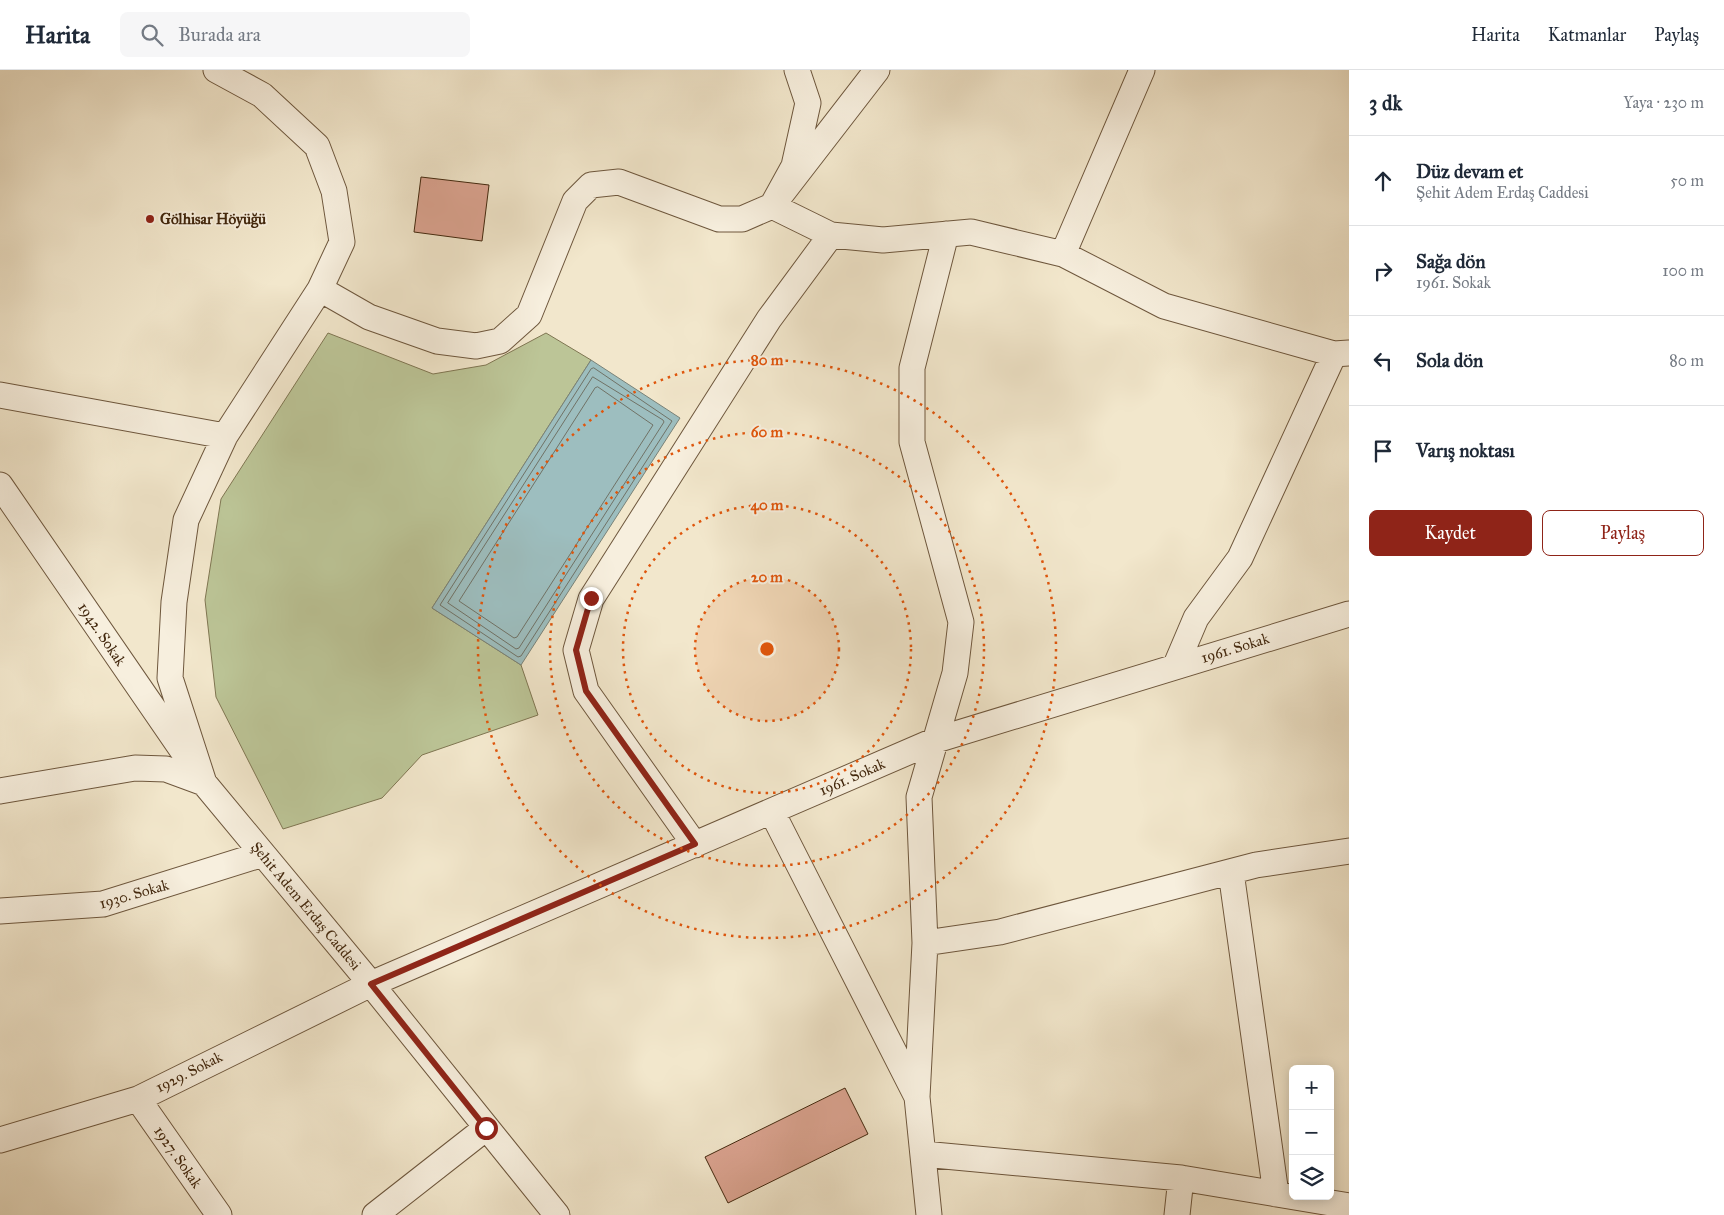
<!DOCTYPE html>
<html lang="tr">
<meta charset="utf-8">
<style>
:root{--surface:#fff;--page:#f6f6f7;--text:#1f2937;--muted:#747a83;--line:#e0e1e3;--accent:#8f2418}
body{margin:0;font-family:"IM FELL Great Primer",serif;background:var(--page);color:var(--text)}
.controls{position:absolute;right:15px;bottom:15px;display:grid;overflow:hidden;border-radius:8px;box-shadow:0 2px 12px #0003}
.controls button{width:45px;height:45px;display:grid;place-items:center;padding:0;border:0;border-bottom:1px solid var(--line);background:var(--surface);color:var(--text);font:25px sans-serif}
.stop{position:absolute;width:15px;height:15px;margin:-11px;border:4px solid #8f2418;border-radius:50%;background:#fff}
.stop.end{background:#8f2418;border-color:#fff;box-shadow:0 1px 5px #0008}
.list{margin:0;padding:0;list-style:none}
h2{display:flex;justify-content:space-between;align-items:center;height:65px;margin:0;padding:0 20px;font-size:21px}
h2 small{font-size:16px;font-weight:400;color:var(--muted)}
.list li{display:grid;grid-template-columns:32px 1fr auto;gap:15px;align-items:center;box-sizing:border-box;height:90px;padding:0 20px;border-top:1px solid var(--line)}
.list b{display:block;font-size:19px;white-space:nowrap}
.list p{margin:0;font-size:16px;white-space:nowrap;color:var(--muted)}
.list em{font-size:16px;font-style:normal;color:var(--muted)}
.actions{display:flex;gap:10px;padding:15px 20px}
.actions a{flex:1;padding:11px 0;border:1px solid var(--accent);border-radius:8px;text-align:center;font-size:18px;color:var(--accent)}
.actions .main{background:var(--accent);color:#fff}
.icon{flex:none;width:28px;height:28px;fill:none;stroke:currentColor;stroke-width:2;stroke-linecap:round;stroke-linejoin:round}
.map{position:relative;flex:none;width:1349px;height:1145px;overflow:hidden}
header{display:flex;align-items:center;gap:30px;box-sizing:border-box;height:70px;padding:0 25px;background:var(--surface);border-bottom:1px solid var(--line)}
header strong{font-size:24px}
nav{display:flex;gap:28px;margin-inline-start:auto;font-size:18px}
.search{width:350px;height:45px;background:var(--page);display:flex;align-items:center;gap:12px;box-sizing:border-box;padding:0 18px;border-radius:8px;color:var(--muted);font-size:19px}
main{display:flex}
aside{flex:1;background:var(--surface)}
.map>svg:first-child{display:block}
.green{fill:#bcc597;stroke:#7f7652}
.water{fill:#9dbebf;stroke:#798278}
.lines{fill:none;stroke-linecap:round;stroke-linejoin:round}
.shore{stroke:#707266;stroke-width:1}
.building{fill:#dba390;stroke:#42270d}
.minor-casing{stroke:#6e573d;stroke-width:27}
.minor{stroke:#f7efde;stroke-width:25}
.route{stroke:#8f2418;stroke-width:6}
.ring{fill:none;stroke:#e0560c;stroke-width:2.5;stroke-dasharray:2.5 5}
.poi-dot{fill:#8f2418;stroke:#f7efde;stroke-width:2}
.labels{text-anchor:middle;stroke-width:4;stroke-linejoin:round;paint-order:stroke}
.poi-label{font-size:15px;font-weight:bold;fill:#42270d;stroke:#f7efde;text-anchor:start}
.street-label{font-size:15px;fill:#42270d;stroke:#f7efde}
.centre{fill:#e0560c;stroke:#f7efde;stroke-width:2.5}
.ring-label{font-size:15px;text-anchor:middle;font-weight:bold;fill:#e0560c;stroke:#f7efde;stroke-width:4;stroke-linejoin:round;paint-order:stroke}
</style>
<header>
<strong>Harita</strong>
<div class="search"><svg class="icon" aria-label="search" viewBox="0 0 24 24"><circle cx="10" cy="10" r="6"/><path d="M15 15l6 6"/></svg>Burada ara</div>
<nav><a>Harita</a><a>Katmanlar</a><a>Paylaş</a></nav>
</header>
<main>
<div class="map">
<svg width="1349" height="1145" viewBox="0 0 1349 1145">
<rect width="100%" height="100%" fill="#f2e7cc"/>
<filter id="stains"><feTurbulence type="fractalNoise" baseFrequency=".004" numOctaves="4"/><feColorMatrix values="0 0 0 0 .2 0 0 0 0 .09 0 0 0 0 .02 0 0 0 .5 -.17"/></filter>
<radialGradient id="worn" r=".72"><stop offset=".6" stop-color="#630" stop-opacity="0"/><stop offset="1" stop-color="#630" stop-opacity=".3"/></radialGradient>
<path class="green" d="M 328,263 L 433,304 L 486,295 L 546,263 L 591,290 L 432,538 L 521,595 L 538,645 L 422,685 L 382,728 L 283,759 L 216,627 L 205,530 L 221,429 Z"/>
<path class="water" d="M 591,290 L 680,348 L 521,595 L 432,538 Z"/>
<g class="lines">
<path class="shore" d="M 594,298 L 672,351 L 521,586 L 518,587 L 440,535 L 591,299 Z
M 593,307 L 663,350 L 664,352 L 519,578 L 516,579 L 448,533 Z
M 598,317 L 653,355 L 517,567 L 514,568 L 459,531 L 595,318 Z"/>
</g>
<path class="building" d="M 421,107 L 489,115 L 482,171 L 414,162 Z
M 845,1018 L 868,1064 L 728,1133 L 705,1087 Z"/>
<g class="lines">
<g class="minor-casing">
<path id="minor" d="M 877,0 L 772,136 L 831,165 L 883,170 L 971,162 L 1063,184 L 1164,236 L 1334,284 L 1349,283
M 1063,184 L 1142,0
M 320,219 L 369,247 L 437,271 L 476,276 L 500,271 L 529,245 L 575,131 L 591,115 L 619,112 L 719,149 L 742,149 L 772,136 L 794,96 L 808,33 L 797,0
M 0,325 L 225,366
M 0,415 L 189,690
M 1176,595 L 1196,548 L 1240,488 L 1334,284
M 204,713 L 170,608 L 174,532 L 186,450 L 225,366 L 320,219 L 342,172 L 334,121 L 317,76 L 262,25 L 216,0
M 0,721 L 135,698 L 166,699 L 204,713 L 371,914 L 557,1145
M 772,742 L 917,1027 L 929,1145
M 695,775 L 586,621 L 576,580 L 591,529 L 769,249 L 831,165
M 1231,802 L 1276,1124
M 0,841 L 103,834 L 263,784
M 925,873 L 1000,862 L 1256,795 L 1349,781
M 917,1027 L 925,873 L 919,727 L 955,603 L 961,552 L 912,372 L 912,298 L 946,164
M 138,1029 L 219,1145
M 0,1070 L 138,1029 L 371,914 L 936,670 L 1349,544
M 923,1084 L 1181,1108 L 1349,1136
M 375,1145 L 486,1058
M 1177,1145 L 1181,1108"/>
</g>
<use href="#minor" class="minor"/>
</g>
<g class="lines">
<path class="route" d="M 486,1058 L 371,914 L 695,774 L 586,621 L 576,580 L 591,528"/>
</g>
<circle cx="767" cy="579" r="72" fill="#e0560c" fill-opacity=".12"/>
<g class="ring">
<circle cx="767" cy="579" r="72"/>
<circle cx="767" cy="579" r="144"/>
<circle cx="767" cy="579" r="217"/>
<circle cx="767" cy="579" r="289"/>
</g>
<circle class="poi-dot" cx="150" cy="149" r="5"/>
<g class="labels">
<g class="poi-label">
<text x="160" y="154">Gölhisar Höyüğü</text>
</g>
<g class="street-label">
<text transform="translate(102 564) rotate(56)" y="5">1942. Sokak</text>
<text transform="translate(1235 578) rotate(-17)" y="5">1961. Sokak</text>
<text transform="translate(852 707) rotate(-24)" y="5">1961. Sokak</text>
<text transform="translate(134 824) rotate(-16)" y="5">1930. Sokak</text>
<text transform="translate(306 836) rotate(50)" y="5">Şehit Adem Erdaş Caddesi</text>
<text transform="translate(189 1002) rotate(-27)" y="5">1929. Sokak</text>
<text transform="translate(178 1087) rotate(55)" y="5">1927. Sokak</text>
</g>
</g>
<circle cx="767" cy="579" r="8" class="centre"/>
<g class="ring-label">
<text x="767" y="295">80 m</text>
<text x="767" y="367">60 m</text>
<text x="767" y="440">40 m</text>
<text x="767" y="512">20 m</text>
</g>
<rect width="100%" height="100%" filter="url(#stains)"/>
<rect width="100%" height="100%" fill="url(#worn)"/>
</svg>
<div class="controls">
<button>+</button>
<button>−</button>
<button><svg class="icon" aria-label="layers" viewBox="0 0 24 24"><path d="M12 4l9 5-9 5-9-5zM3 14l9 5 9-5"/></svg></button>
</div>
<div class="stop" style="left:486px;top:1058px"></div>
<div class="stop end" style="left:591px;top:528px"></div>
</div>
<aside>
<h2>3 dk<small>Yaya · 230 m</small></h2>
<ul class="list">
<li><svg class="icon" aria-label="ahead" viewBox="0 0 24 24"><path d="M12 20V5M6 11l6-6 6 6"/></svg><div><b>Düz devam et</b><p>Şehit Adem Erdaş Caddesi</p></div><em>50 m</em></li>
<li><svg class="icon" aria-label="right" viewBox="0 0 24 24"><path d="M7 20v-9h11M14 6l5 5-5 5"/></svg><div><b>Sağa dön</b><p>1961. Sokak</p></div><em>100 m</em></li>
<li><svg class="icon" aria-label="left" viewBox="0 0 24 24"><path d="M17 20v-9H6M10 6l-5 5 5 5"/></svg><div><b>Sola dön</b></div><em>80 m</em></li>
<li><svg class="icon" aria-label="arrive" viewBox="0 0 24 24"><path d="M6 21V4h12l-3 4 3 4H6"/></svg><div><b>Varış noktası</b></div></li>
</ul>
<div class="actions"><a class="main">Kaydet</a><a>Paylaş</a></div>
</aside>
</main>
